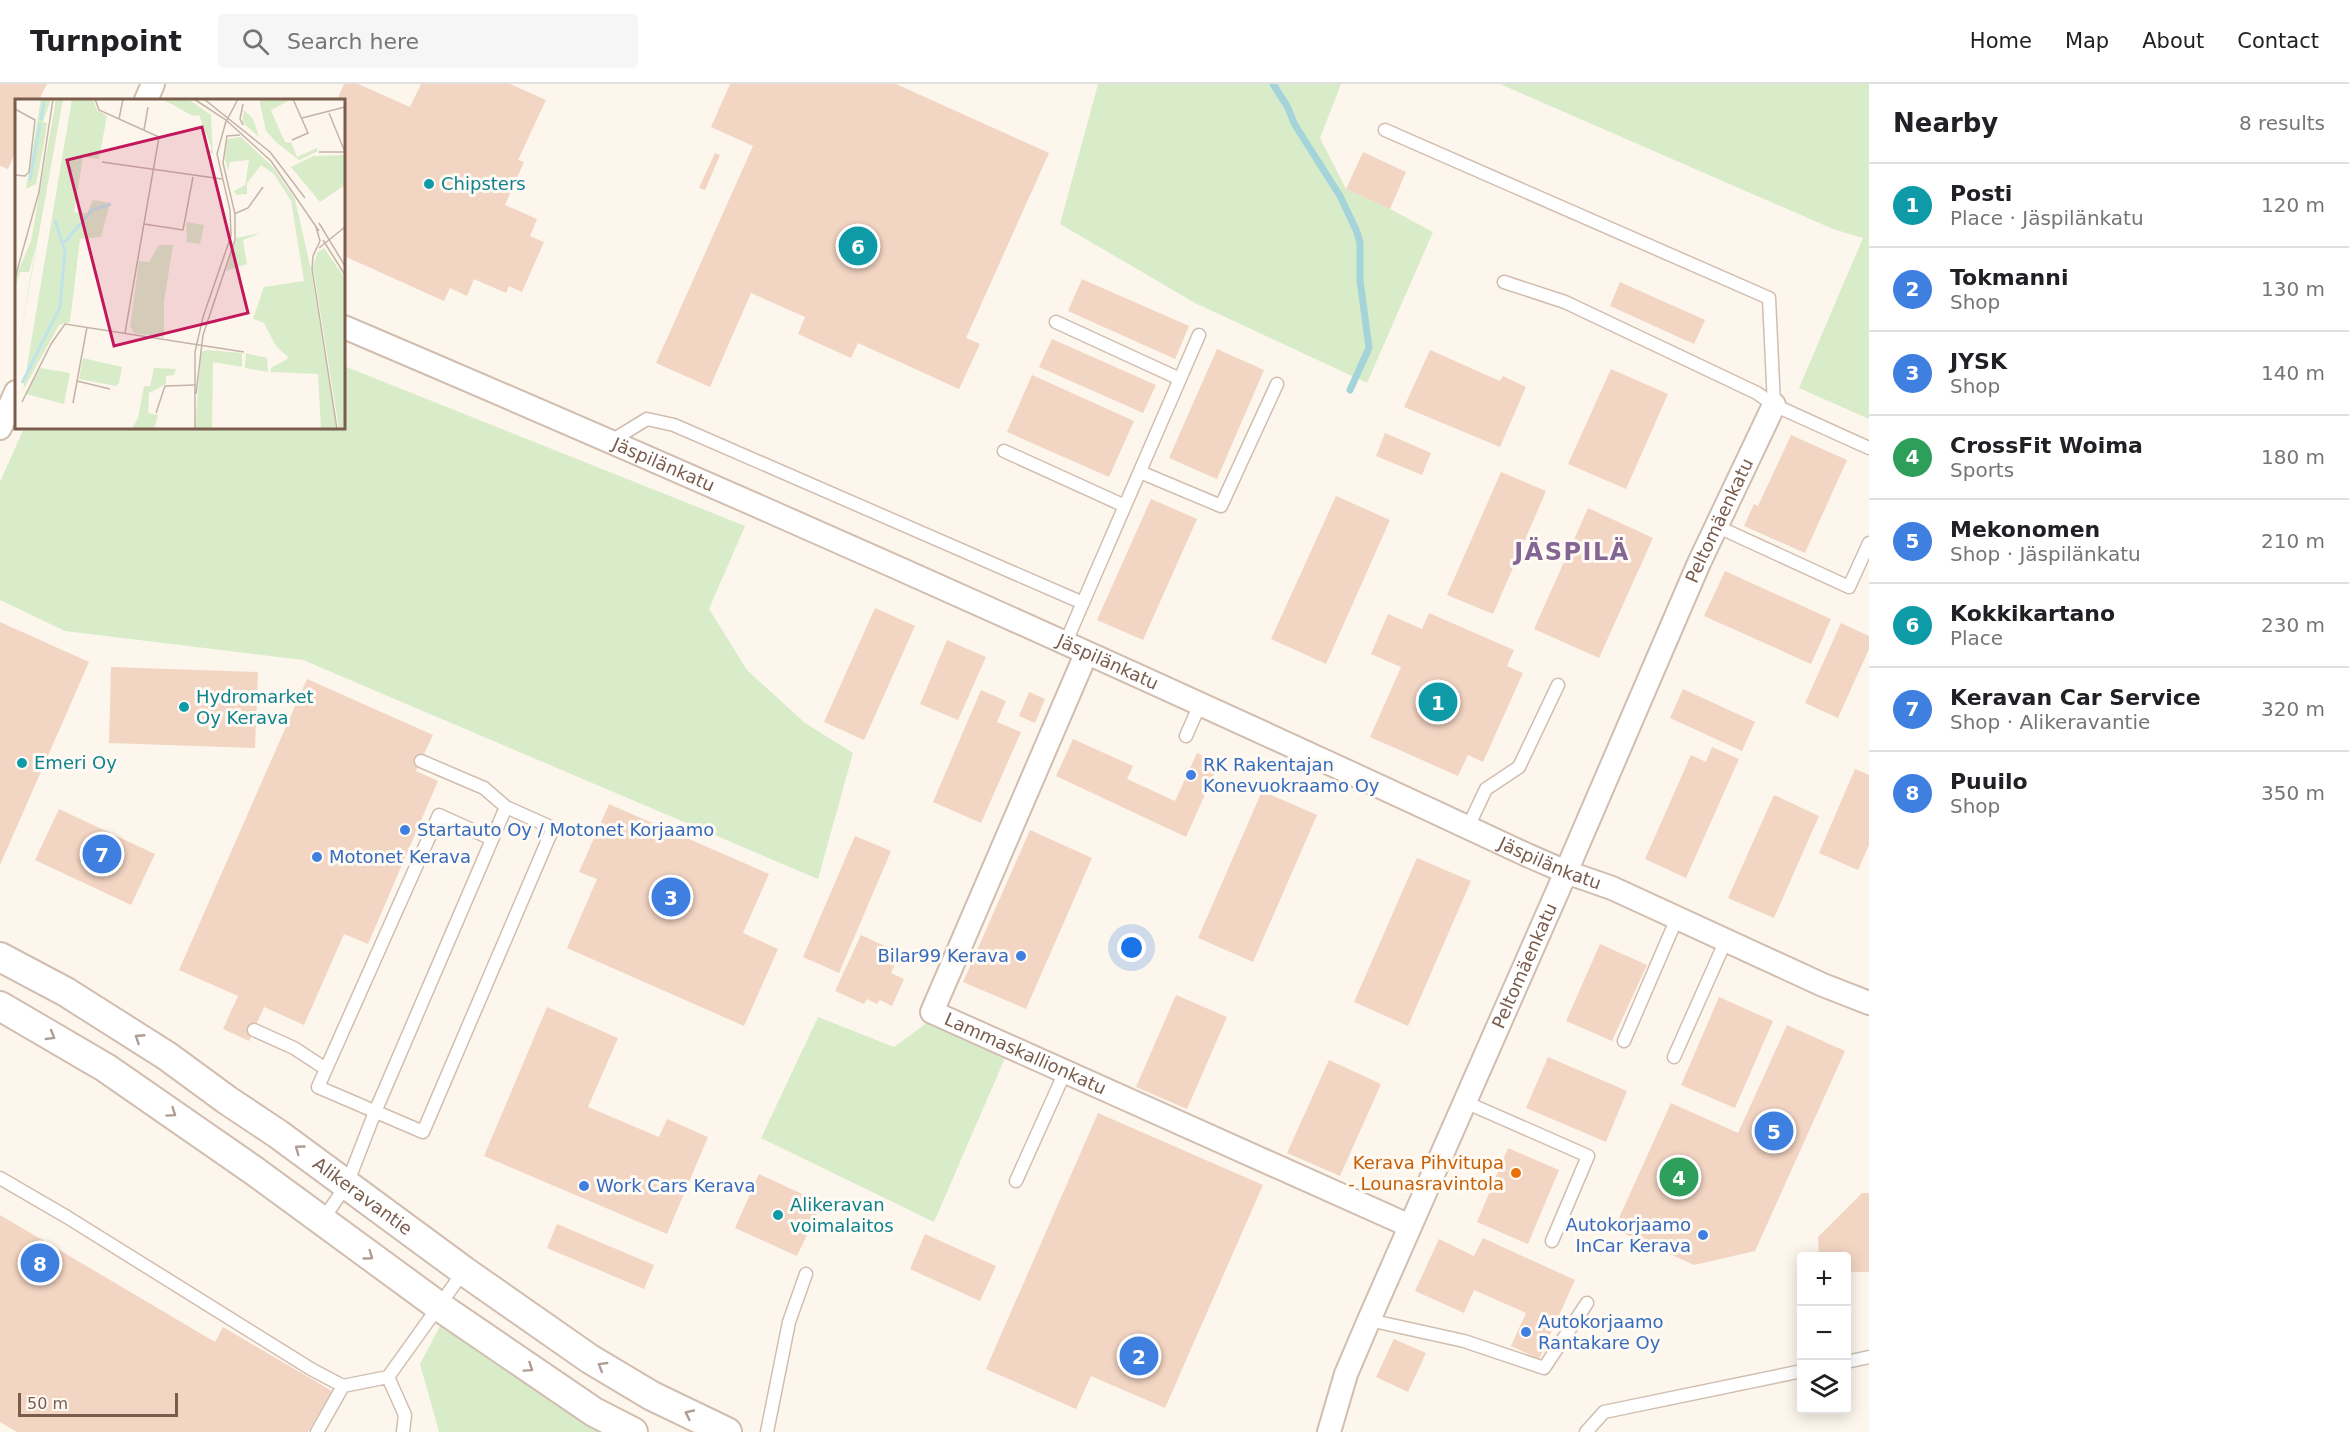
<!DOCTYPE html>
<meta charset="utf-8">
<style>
:root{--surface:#fff;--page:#f6f6f6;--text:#202124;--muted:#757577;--line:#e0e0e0;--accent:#2563eb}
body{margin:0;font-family:"DejaVu Sans",sans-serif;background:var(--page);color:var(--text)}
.controls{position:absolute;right:18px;bottom:18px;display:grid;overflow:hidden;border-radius:6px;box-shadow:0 3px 15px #0003}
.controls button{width:54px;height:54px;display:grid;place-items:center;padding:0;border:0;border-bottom:2px solid var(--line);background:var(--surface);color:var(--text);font:30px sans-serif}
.scale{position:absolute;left:18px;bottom:15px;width:160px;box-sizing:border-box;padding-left:6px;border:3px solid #7a5c4d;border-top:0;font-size:16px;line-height:21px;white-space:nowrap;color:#7a5c4d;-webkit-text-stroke:4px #fffaf3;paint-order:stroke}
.you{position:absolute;left:1132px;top:864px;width:21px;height:21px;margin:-15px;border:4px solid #fff;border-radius:50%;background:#1a73e8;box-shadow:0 0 0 9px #1a73e833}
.badge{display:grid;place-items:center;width:39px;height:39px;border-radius:50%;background:var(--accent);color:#fff;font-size:20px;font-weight:700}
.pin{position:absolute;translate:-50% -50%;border:3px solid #fff;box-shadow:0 2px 6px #0006}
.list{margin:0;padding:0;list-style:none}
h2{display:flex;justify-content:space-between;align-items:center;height:78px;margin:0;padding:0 24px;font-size:26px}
h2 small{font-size:20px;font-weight:400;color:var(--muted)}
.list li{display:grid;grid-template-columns:39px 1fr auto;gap:18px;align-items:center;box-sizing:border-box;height:84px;padding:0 24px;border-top:2px solid var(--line)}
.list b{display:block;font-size:22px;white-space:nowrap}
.list p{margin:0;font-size:20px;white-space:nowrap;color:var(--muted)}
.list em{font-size:20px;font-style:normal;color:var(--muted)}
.icon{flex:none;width:33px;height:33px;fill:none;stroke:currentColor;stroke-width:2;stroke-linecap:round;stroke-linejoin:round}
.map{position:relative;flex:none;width:1869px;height:1348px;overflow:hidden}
header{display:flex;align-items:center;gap:36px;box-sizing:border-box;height:84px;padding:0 30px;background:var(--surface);border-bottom:2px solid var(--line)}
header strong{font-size:28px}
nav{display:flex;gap:33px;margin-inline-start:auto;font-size:21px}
.search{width:420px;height:54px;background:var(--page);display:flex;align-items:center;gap:15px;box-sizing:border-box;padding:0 21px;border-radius:6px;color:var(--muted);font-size:22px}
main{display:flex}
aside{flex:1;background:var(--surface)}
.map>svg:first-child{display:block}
.green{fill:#d8ecc9}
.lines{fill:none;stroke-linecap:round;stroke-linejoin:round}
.stream{stroke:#a5d3da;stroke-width:7}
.building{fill:#f3d5c3}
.service-casing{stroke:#d1beb0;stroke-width:15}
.minor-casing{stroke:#d1beb0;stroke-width:26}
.tertiary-casing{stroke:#d1beb0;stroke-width:32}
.service{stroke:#fff;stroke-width:12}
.minor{stroke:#fff;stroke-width:22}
.tertiary{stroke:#fff;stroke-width:28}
.oneway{stroke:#af9d94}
.culture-dot{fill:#0f9aa8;stroke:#fffaf3;stroke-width:2}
.shop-dot{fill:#3f7fe0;stroke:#fffaf3;stroke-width:2}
.food-dot{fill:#e8710a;stroke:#fffaf3;stroke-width:2}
.labels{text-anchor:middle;stroke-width:6;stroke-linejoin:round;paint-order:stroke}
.culture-label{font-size:18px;fill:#0d838f;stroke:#fffaf3;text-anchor:start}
.street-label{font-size:18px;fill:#7a5c4d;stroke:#fffaf3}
.shop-label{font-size:18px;fill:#366cbe;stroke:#fffaf3;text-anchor:start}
.food-label{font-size:18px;fill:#c56008;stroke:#fffaf3;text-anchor:end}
.district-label{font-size:24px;font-weight:bold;letter-spacing:1.5px;fill:#846695;stroke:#fffaf3}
.inset-river{fill:none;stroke:#bfe3e8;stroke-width:3}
.inset-road{fill:none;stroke:#c5b3a7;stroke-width:1.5}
.view{fill:#c2185b;fill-opacity:0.15;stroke:#c2185b;stroke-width:3}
.inset-edge{fill:none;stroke:#7a5c4d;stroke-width:3}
</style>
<header>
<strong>Turnpoint</strong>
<div class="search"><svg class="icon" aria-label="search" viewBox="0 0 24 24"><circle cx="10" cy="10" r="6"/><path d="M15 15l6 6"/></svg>Search here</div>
<nav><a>Home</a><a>Map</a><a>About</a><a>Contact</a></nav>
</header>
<main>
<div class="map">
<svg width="1869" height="1348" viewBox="0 0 1869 1348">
<rect width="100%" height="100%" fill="#fdf6ec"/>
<path class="green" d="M 1098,0 L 1341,0 L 1320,54 L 1346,105 L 1390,125 L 1433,148 L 1367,299 L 1195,219 L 1060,140 Z
M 1500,0 L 1869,0 L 1869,335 L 1799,304 L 1863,154 L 1833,145 Z
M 344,282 L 745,442 L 709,525 L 747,586 L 805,639 L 853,669 L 818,795 L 303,576 L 65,547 L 0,516 L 0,398 L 24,344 L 344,344 Z
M 818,933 L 894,963 L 928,938 L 1005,974 L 934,1138 L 761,1054 Z
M 442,1238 L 615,1348 L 439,1348 L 420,1280 Z"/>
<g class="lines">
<path class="stream" d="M 1273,0 L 1287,22 L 1295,41 L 1340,112 L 1357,148 L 1360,159 L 1360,196 L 1369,264 L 1350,306"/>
</g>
<path class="building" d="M 0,0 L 47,0 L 39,16 L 16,16 L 16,67 L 8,85 L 0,82 Z
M 344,0 L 358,0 L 410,23 L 421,0 L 510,0 L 546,16 L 518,76 L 524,78 L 505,121 L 537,135 L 530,152 L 544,158 L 522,208 L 509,202 L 506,209 L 474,195 L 467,212 L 450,204 L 444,217 L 344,172 L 344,16 L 337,16 Z
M 730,0 L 896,0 L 1049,69 L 966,254 L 980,260 L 959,305 L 858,259 L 851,274 L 798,250 L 805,233 L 751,209 L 710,303 L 656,279 L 753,62 L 711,43 Z
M 1363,68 L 1406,88 L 1390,125 L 1346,105 Z
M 715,69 L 720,71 L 705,106 L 699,104 Z
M 1082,195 L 1189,242 L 1175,275 L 1068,227 Z
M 1620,198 L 1705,236 L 1694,260 L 1610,222 Z
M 1052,255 L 1156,301 L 1143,329 L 1039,283 Z
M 1217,265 L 1264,286 L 1217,395 L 1169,374 Z
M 1430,266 L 1500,297 L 1503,292 L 1526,303 L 1500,363 L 1404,323 Z
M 1611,285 L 1668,310 L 1626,405 L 1568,380 Z
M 1032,291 L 1134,337 L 1109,393 L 1007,348 Z
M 1385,349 L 1431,369 L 1422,391 L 1376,372 Z
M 1791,351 L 1847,376 L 1805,469 L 1744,442 L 1754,420 L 1758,422 Z
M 1501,388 L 1546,407 L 1493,530 L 1447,511 Z
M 1336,412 L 1390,436 L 1326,580 L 1271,555 Z
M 1151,415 L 1197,435 L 1143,556 L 1097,536 Z
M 1588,424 L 1653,454 L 1599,574 L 1534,545 Z
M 1725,487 L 1831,535 L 1811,580 L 1704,532 Z
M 875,524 L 915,542 L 864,656 L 824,638 Z
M 1429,529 L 1514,566 L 1507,582 L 1523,589 L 1483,678 L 1468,671 L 1458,692 L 1370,653 L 1401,583 L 1371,570 L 1388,530 L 1422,545 Z
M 0,538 L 89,578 L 0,781 Z
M 1841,539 L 1869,552 L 1869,565 L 1838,634 L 1805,619 Z
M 947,556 L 986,573 L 958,636 L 920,620 Z
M 111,583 L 258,588 L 255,664 L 109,659 Z
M 307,595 L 433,651 L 416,687 L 438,697 L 368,860 L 344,850 L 304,941 L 264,923 L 249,957 L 223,945 L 238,912 L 179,886 Z
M 1683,605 L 1755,638 L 1742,667 L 1670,634 Z
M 981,606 L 1006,617 L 997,638 L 1021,648 L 981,739 L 933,718 Z
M 1029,608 L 1045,615 L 1035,639 L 1019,632 Z
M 1073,655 L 1133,682 L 1127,695 L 1175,717 L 1197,669 L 1219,679 L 1186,753 L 1056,692 Z
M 1712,663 L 1739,675 L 1686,794 L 1645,775 L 1691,671 L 1706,678 Z
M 1855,685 L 1869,691 L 1869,761 L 1858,786 L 1819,769 Z
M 1262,707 L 1317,731 L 1253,878 L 1198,854 Z
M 1774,711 L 1819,732 L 1774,834 L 1728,814 Z
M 609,720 L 769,790 L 743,849 L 778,865 L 744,942 L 567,864 L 597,795 L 579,788 Z
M 59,725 L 155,770 L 131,821 L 35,776 Z
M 1030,746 L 1092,774 L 1026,925 L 963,898 Z
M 855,752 L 891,767 L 839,889 L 803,873 Z
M 1417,774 L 1471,797 L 1408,942 L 1354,918 Z
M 861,851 L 900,869 L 891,889 L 904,895 L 892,922 L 880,916 L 877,920 L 867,915 L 864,920 L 835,907 Z
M 1600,860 L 1647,881 L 1612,957 L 1566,937 Z
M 1176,911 L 1227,933 L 1187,1025 L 1136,1003 Z
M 1719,913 L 1773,937 L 1735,1024 L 1681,1001 Z
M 547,923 L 618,954 L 588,1023 L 659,1053 L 667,1035 L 708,1053 L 667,1150 L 484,1072 Z
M 1787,941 L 1845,967 L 1755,1167 L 1694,1181 L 1614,1145 L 1671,1019 L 1738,1049 Z
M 1548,973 L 1627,1007 L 1606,1058 L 1526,1024 Z
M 1329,976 L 1381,1000 L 1340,1092 L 1287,1069 Z
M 1098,1029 L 1263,1101 L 1165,1324 L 1091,1292 L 1076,1325 L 986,1285 Z
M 1508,1064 L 1559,1086 L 1528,1160 L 1477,1138 Z
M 759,1090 L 822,1119 L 797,1172 L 735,1144 Z
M 1862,1109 L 1869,1109 L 1869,1188 L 1846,1188 L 1846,1172 L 1819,1172 L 1818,1153 Z
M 0,1131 L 215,1258 L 223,1243 L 332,1307 L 308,1348 L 17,1348 L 0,1338 Z
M 557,1140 L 654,1181 L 644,1205 L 547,1164 Z
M 925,1150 L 996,1182 L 980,1217 L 910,1185 Z
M 1483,1154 L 1575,1196 L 1539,1275 L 1511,1262 L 1526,1229 L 1474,1206 L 1464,1229 L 1415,1207 L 1439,1155 L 1474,1172 Z
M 1394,1255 L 1426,1269 L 1408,1308 L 1376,1293 Z"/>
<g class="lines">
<g class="service-casing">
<path id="service" d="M 1385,46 L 1769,214 L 1774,321
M 1504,198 L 1565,218 L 1757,309 L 1774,321 L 1869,364
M 1056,238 L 1180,295
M 611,357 L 647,335 L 674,341 L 1083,519
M 1004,367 L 1125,422
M 1140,388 L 1221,422 L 1277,300
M 1716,442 L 1849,503 L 1869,459
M 1065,560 L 1199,251
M 1186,652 L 1200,620
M 421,677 L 484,704 L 506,723
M 1468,743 L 1486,705 L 1519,683 L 1558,601
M 254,946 L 294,964 L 326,985
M 1624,957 L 1677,834
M 1674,973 L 1726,856
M 1465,1018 L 1588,1072 L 1552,1157
M 0,1094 L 67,1133 L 311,1285 L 343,1302 L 388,1293
M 1016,1097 L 1065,988
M 322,1137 L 347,1100 L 375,1028 L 506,723 L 553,744 L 423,1048 L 318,1003 L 439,731 L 492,755
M 1369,1236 L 1464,1257 L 1544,1284 L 1587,1219
M 1846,1278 L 1869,1273
M 317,1348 L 343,1302
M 403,1348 L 405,1331 L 388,1293 L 464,1187
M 767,1348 L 789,1238 L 806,1190
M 1586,1348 L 1604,1328 L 1802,1287"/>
</g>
<g class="minor-casing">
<g id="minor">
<path d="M 146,16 L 153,0"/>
<path id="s1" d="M 344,243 C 741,412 1136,588 1527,771 L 1566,788 L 1612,804 L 1823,901 L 1869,919"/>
<path d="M 0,344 L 16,308"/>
<path id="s2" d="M 1086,570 L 932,928 L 1410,1142"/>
<path id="s3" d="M 1329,1348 L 1346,1290 L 1369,1236 L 1566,788 L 1699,479 L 1774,321"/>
</g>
</g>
<g class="tertiary-casing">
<g id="tertiary">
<path id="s4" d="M 0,873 L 66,908 L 167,972 L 227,1016 L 278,1050 L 464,1187 L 590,1275 L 652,1312 L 727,1348"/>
<path d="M 0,922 L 106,984 L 253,1086 L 440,1223 L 594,1328 L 633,1348"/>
</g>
</g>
<use href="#service" class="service"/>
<use href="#minor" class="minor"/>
<use href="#tertiary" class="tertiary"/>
</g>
<defs><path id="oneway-chevron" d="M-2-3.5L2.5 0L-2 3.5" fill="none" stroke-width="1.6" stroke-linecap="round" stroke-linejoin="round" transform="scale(1.5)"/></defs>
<g class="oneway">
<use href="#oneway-chevron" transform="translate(51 952) rotate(30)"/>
<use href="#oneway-chevron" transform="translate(139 954) rotate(-147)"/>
<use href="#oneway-chevron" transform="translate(172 1029) rotate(35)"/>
<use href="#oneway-chevron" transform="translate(299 1065) rotate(-144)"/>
<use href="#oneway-chevron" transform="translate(369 1172) rotate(36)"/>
<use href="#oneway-chevron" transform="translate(602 1282) rotate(-149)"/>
<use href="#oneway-chevron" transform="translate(529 1284) rotate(34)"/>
<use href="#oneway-chevron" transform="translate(689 1330) rotate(-155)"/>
</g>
<g class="culture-dot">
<circle cx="429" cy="100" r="6"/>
<circle cx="184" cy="623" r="6"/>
<circle cx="22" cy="679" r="6"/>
<circle cx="778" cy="1131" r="6"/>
</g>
<g class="shop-dot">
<circle cx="1191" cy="691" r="6"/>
<circle cx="405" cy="746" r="6"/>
<circle cx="317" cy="773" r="6"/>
<circle cx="1021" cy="872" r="6"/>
<circle cx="584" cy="1102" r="6"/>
<circle cx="1703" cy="1151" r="6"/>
<circle cx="1526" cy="1248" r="6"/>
</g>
<circle class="food-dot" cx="1516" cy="1089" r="6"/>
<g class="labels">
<g class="culture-label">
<text x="441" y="106">Chipsters</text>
<text x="196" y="619">Hydromarket<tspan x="196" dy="21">Oy Kerava</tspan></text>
<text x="34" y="685">Emeri Oy</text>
<text x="790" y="1127">Alikeravan<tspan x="790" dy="21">voimalaitos</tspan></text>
</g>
<g class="street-label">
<text dy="6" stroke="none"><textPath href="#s1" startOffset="348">Jäspilänkatu</textPath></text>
<text dy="6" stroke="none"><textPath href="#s3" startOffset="992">Peltomäenkatu</textPath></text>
<text dy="6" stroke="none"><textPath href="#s1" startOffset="834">Jäspilänkatu</textPath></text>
<text dy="6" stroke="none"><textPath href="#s1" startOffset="1320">Jäspilänkatu</textPath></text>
<text dy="6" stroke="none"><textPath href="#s3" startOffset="506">Peltomäenkatu</textPath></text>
<text dy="6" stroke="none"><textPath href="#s2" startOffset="492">Lammaskallionkatu</textPath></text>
<text dy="6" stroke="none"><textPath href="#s4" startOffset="435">Alikeravantie</textPath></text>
</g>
<g class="shop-label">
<text x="1203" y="687">RK Rakentajan<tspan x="1203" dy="21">Konevuokraamo Oy</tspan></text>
<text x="417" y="752">Startauto Oy / Motonet Korjaamo</text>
<text x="329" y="779">Motonet Kerava</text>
<text x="1009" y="878" text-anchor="end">Bilar99 Kerava</text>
<text x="596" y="1108">Work Cars Kerava</text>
<text x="1691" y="1147" text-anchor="end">Autokorjaamo<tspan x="1691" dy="21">InCar Kerava</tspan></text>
<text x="1538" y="1244">Autokorjaamo<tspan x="1538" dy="21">Rantakare Oy</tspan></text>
</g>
<g class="food-label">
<text x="1504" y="1085">Kerava Pihvitupa<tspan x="1504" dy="21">- Lounasravintola</tspan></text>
</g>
<g class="district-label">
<text x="1572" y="476">JÄSPILÄ</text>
</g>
</g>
<g transform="translate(15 15)">
<rect width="330" height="330" fill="#fdf6ec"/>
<path d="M 26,0 L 36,0 L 28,23 L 32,24 L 29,45 L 21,85 L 11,90 ZM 41,0 L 48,0 L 0,268 L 21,146 L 14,173 L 5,173 L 0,190 L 0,179 L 16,142 ZM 57,0 L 78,0 L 82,11 L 92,17 L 84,60 L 68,58 L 59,113 L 72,114 L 78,101 L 95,104 L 86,138 L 65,140 L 55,223 L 44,226 L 8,291 ZM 147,0 L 173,0 L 196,16 L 198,55 L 192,53 L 197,50 L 184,16 L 178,17 ZM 244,0 L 277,0 L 256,11 L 268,39 L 271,44 L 276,43 L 282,58 L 302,49 L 303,52 L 284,61 L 262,44 L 251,32 ZM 229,11 L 238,20 L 244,38 L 227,23 ZM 226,38 L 258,68 L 280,100 L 296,171 L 322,330 L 306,330 L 303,275 L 256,273 L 256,269 L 274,259 L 261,247 L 249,224 L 238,220 L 249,188 L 289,182 L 276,102 L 259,75 L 246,66 L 232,84 L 232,95 L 221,96 L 219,92 L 230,86 L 234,61 L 215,63 L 213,72 L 210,60 L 212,40 ZM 330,56 L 330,86 L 305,103 L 276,68 L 298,57 ZM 171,123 L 189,126 L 185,145 L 172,143 ZM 246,134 L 228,141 L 232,165 L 211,172 L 221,139 ZM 144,146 L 158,146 L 149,203 L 149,239 L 119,234 L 115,228 L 124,162 L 134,163 ZM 309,149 L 330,179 L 329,330 L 324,330 L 298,168 L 302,154 ZM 193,251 L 227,254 L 227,268 L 198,263 L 197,330 L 180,330 L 186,253 ZM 231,254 L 252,259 L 253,273 L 230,269 ZM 68,259 L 107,268 L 104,284 L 101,287 L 64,280 ZM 25,269 L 55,274 L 49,305 L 11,295 ZM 139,269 L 161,270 L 159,276 L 151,277 L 151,285 L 134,294 L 133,314 L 143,316 L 139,330 L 117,330 L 123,319 L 129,287 L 135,287 Z" fill="#d8ecc9"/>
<path class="inset-river" d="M 26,21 L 29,3M 15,81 L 25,24M 49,144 L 77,111 L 96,105M 7,284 L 45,208 L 50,152 L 40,121"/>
<path class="inset-road" d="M 80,0 L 84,11 L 144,38 L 110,234M 179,0 L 211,21 L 256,62 L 304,132M 189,0 L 255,53 L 290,99M 228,5 L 225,20 L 228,26M 0,10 L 20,21 L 14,73 L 10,77 L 0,76M 314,14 L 330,53M 287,19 L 330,8M 104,20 L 108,0M 212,21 L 223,0M 129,31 L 133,8M 277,41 L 293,34 L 278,0M 304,53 L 329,53M 87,63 L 207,80M 208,64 L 212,37 L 225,36M 219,115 L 233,109 L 248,88M 304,124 L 330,167M 129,125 L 168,131 L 178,78M 301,128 L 305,142 L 298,157 L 297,170 L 322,330M 308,141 L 330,176M 304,149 L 330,128M 0,179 L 24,93 L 38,0M 62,282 L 95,290M 181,295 L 188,236 L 220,141 L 220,115 L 208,64M 7,303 L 36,245 L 50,225 L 229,253M 58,304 L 72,228M 141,314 L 150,287 L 181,286M 180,330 L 180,253 L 188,218 L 216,137 L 215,111 L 202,55 L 211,22"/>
<path class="view" d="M 187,28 L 233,214 L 99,247 L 52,61 Z"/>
<rect width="330" height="330" class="inset-edge"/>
</g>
</svg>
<div class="controls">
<button>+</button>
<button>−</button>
<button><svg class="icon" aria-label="layers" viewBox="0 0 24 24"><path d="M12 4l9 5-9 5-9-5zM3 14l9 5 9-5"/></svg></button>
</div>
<div class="scale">50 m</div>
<div class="you"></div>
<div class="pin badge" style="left:1438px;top:618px;background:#0f9aa8">1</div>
<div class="pin badge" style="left:1139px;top:1272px;background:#3f7fe0">2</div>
<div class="pin badge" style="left:671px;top:813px;background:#3f7fe0">3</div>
<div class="pin badge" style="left:1679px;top:1093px;background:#2e9e5b">4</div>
<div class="pin badge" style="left:1774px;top:1047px;background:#3f7fe0">5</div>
<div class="pin badge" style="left:858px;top:162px;background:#0f9aa8">6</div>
<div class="pin badge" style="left:102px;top:770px;background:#3f7fe0">7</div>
<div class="pin badge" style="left:40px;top:1179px;background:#3f7fe0">8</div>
</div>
<aside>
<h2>Nearby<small>8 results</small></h2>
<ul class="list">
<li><span class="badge" style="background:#0f9aa8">1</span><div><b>Posti</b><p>Place · Jäspilänkatu</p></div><em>120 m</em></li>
<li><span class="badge" style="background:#3f7fe0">2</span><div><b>Tokmanni</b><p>Shop</p></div><em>130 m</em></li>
<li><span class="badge" style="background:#3f7fe0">3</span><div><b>JYSK</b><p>Shop</p></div><em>140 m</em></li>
<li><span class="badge" style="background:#2e9e5b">4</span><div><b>CrossFit Woima</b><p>Sports</p></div><em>180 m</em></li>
<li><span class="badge" style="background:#3f7fe0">5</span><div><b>Mekonomen</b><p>Shop · Jäspilänkatu</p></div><em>210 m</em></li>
<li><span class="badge" style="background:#0f9aa8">6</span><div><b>Kokkikartano</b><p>Place</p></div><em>230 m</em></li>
<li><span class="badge" style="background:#3f7fe0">7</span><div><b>Keravan Car Service</b><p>Shop · Alikeravantie</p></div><em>320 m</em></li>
<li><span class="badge" style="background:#3f7fe0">8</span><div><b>Puuilo</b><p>Shop</p></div><em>350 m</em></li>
</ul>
</aside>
</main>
